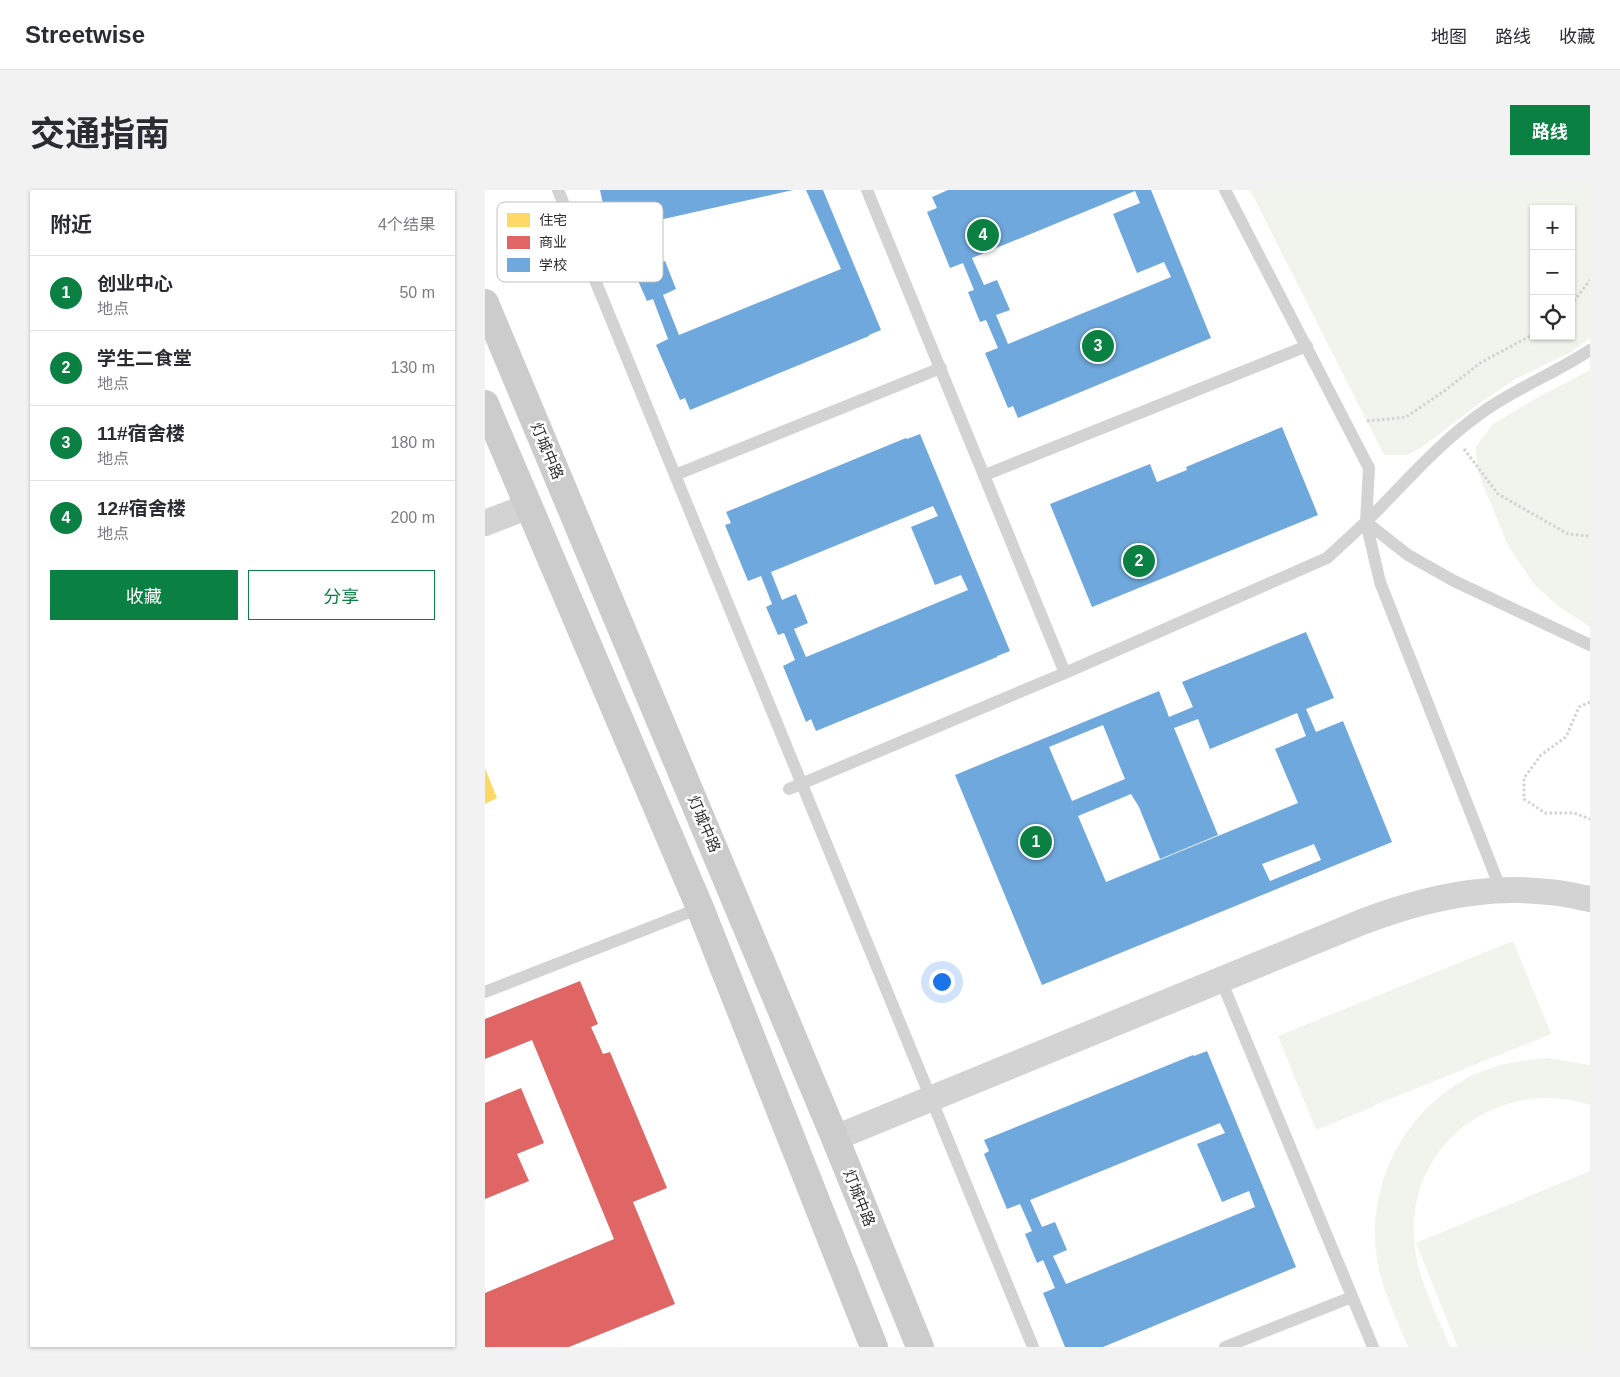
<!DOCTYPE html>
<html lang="zh">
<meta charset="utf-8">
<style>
:root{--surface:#fff;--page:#f2f2f3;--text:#2b2b33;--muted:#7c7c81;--line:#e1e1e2;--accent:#0b8043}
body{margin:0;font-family:Helvetica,"Noto Sans SC",sans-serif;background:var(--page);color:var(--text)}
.controls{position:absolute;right:15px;top:15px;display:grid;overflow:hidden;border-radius:0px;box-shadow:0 1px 4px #0004}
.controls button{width:45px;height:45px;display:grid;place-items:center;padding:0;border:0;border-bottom:1px solid var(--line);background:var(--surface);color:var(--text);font:25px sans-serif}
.you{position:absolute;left:456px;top:791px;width:18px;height:18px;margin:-12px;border:4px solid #fff;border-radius:50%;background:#1a73e8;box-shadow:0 0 0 8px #1a73e833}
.badge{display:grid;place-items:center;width:32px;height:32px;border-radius:50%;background:var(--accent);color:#fff;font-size:16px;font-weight:700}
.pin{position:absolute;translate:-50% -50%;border:2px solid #fff;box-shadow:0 1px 5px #0006}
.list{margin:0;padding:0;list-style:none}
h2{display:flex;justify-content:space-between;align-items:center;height:65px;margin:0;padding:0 20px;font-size:21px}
h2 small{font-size:16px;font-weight:400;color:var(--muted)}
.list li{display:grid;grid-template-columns:32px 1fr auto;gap:15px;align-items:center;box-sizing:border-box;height:75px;padding:0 20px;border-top:1px solid var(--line)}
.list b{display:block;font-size:19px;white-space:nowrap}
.list p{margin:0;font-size:16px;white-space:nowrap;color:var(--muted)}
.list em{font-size:16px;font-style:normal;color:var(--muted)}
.actions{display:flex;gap:10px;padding:15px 20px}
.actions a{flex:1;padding:11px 0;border:1px solid var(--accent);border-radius:0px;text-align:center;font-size:18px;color:var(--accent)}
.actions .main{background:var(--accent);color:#fff}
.icon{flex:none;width:28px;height:28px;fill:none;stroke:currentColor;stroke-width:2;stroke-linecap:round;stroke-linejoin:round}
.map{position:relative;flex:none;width:1105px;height:1157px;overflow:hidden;border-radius:0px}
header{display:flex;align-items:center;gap:30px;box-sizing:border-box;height:70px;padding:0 25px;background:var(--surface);border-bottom:1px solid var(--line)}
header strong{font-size:24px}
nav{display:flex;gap:28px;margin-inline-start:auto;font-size:18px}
.intro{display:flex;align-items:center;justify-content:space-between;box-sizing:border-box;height:120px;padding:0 30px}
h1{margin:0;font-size:35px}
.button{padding:12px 22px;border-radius:0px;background:var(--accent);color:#fff;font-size:18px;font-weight:700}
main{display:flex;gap:30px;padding:0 30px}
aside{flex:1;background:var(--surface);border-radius:0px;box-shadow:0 1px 4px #0004}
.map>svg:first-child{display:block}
.green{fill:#f1f4ec;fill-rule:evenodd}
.homes{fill:#ffd966}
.shops{fill:#e06666}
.schools{fill:#6fa8dc;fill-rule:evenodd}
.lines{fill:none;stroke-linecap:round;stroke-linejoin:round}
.path{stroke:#d3d3d3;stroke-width:3;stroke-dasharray:2.5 2.5;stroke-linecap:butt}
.lane{stroke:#d3d3d3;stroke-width:12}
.street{stroke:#d3d3d3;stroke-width:26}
.secondary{stroke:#ccc;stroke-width:28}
.labels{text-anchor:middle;stroke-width:5;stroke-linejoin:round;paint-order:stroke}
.street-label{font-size:15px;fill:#2e2e2e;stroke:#fff}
.key{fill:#fff;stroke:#c0c0c0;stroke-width:1}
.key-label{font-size:14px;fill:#2e2e2e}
</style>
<header>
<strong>Streetwise</strong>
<nav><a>地图</a><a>路线</a><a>收藏</a></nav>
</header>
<div class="intro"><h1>交通指南</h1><a class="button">路线</a></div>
<main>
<aside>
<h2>附近<small>4个结果</small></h2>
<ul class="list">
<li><span class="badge">1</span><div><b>创业中心</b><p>地点</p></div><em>50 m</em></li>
<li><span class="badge">2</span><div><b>学生二食堂</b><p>地点</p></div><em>130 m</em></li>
<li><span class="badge">3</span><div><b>11#宿舍楼</b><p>地点</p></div><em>180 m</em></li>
<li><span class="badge">4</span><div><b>12#宿舍楼</b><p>地点</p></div><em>200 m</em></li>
</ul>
<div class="actions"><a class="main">收藏</a><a>分享</a></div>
</aside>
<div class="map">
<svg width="1105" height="1157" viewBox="0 0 1105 1157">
<rect width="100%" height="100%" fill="#fff"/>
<path class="green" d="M 765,0 L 1105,0 L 1105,148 L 1086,162 L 1029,190 L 996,212 L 936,258 L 922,265 L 899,265 ZM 1049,19 L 1086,19 L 1086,146 L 1049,146 Z
M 1105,180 L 1105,437 L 1073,416 L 1049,394 L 1023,356 L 992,279 L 991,256 L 1008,234 L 1048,210 Z
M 1028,751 L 1066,844 L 890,915 L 882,897 L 890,916 L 831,940 L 793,846 Z
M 1063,868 L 1105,875 L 1105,915 C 1017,886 924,951 929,1046 C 930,1084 951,1122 965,1157 L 923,1157 C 911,1127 895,1096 891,1063 C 883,989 923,914 993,883 C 1015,873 1039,870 1063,868 Z
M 1105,981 L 1105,1157 L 973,1157 L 931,1053 Z"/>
<path class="homes" d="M 0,578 L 12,608 L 0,614 Z"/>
<path class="shops" d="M 95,791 L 113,834 L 106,837 L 118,864 L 125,862 L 182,998 L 148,1012 L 190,1114 L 84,1157 L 0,1157 L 0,1103 L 129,1049 L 47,850 L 0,869 L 0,829 Z
M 36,898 L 59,953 L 32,964 L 44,991 L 0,1009 L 0,913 Z"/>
<path class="schools" d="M 115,0 L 308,0 L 152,35 L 166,77 L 180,71 L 191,99 L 178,105 L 194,145 L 356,79 L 321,0 L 338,0 L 396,140 L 384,145 L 384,146 L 205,220 L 200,208 L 195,210 L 171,155 L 183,149 L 168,109 L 162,111 L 150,84 L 156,81 L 139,39 L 124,42 Z
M 463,0 L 666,0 L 726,148 L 533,228 L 528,216 L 523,218 L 500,163 L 513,158 L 501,130 L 495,132 L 483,102 L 489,100 L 478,73 L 465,78 L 442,22 L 452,18 L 447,7 ZM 650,1 L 655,13 L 628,24 L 652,83 L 679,72 L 686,87 L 523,154 L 511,125 L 525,120 L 512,90 L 499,95 L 487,68 Z
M 797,237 L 833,325 L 607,417 L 565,314 L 665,274 L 672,292 L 702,280 L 701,277 Z
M 435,244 L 525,461 L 512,466 L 512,467 L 331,541 L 326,529 L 321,532 L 298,476 L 310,470 L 299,443 L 293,445 L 281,417 L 287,414 L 276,386 L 263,391 L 240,335 L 246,333 L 241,322 L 421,248 L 422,249 ZM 448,316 L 453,326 L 426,337 L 450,395 L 476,385 L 483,400 L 321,467 L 309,439 L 323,433 L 311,404 L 297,410 L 286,382 Z
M 821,442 L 849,508 L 821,519 L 831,542 L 858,531 L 907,652 L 557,795 L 470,585 L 674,501 L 684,527 L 708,517 L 697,492 ZM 812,523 L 821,546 L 790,559 L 813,613 L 621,692 L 593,626 L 646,604 L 654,617 L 675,669 L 733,645 L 689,538 L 713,529 L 725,559 ZM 618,535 L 640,589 L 587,611 L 564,557 ZM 829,654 L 836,670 L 785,691 L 777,674 Z
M 722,861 L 811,1077 L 618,1157 L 580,1157 L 558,1103 L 570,1098 L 558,1070 L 552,1073 L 540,1044 L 547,1041 L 535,1014 L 522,1019 L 499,964 L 504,961 L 499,950 L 708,865 L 709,866 ZM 735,933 L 740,943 L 712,954 L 737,1012 L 764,1001 L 770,1017 L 581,1094 L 568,1066 L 582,1060 L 570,1032 L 557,1037 L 545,1010 Z"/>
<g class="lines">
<path class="path" d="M 1086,115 L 1105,90
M 882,231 L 921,227 L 958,202 L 995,173 L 1049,144
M 979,259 L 1013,304 L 1083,344 L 1105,346
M 1105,512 L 1094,517 L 1081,547 L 1056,565 L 1039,588 L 1039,609 L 1060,623 L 1089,623 L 1105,629"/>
<path class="lane" d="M 73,0 L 548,1157
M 740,0 L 884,278 L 881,332 L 895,392 L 1016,700
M 1105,160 C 1072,182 1034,197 1002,219 C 956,250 920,293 881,332 L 923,365 L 969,391 L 1105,455
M 190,285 L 456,178
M 500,285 L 822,156
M 580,483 L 842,368 L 881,332
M 304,599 L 580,483 L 382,0
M 736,790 L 888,1157
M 0,802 L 215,718
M 740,1157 L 867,1107"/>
<path class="street" d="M 0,333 L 44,316
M 350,948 L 877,732 C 953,703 1025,690 1105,709"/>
<path class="secondary" d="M 0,113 L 350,948 L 435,1157
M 0,214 L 215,718 L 389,1157"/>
</g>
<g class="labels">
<g class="street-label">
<text transform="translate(62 261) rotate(67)" y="5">灯城中路</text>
<text transform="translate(219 634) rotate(67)" y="5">灯城中路</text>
<text transform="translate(374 1008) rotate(68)" y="5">灯城中路</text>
</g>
</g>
<rect x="12" y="12" width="166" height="80" rx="8" class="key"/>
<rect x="22" y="23" width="23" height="14" fill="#ffd966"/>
<rect x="22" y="46" width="23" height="13" fill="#e06666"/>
<rect x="22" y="68" width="23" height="14" fill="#6fa8dc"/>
<g class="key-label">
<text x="54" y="35">住宅</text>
<text x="54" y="57">商业</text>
<text x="54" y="80">学校</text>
</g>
</svg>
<div class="controls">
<button>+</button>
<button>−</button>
<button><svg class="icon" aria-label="locate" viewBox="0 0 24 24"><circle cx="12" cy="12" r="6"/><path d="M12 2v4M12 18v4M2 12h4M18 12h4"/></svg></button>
</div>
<div class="you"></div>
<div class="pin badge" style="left:551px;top:652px">1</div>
<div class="pin badge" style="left:654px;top:371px">2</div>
<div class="pin badge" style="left:613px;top:156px">3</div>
<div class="pin badge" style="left:498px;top:45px">4</div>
</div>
</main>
